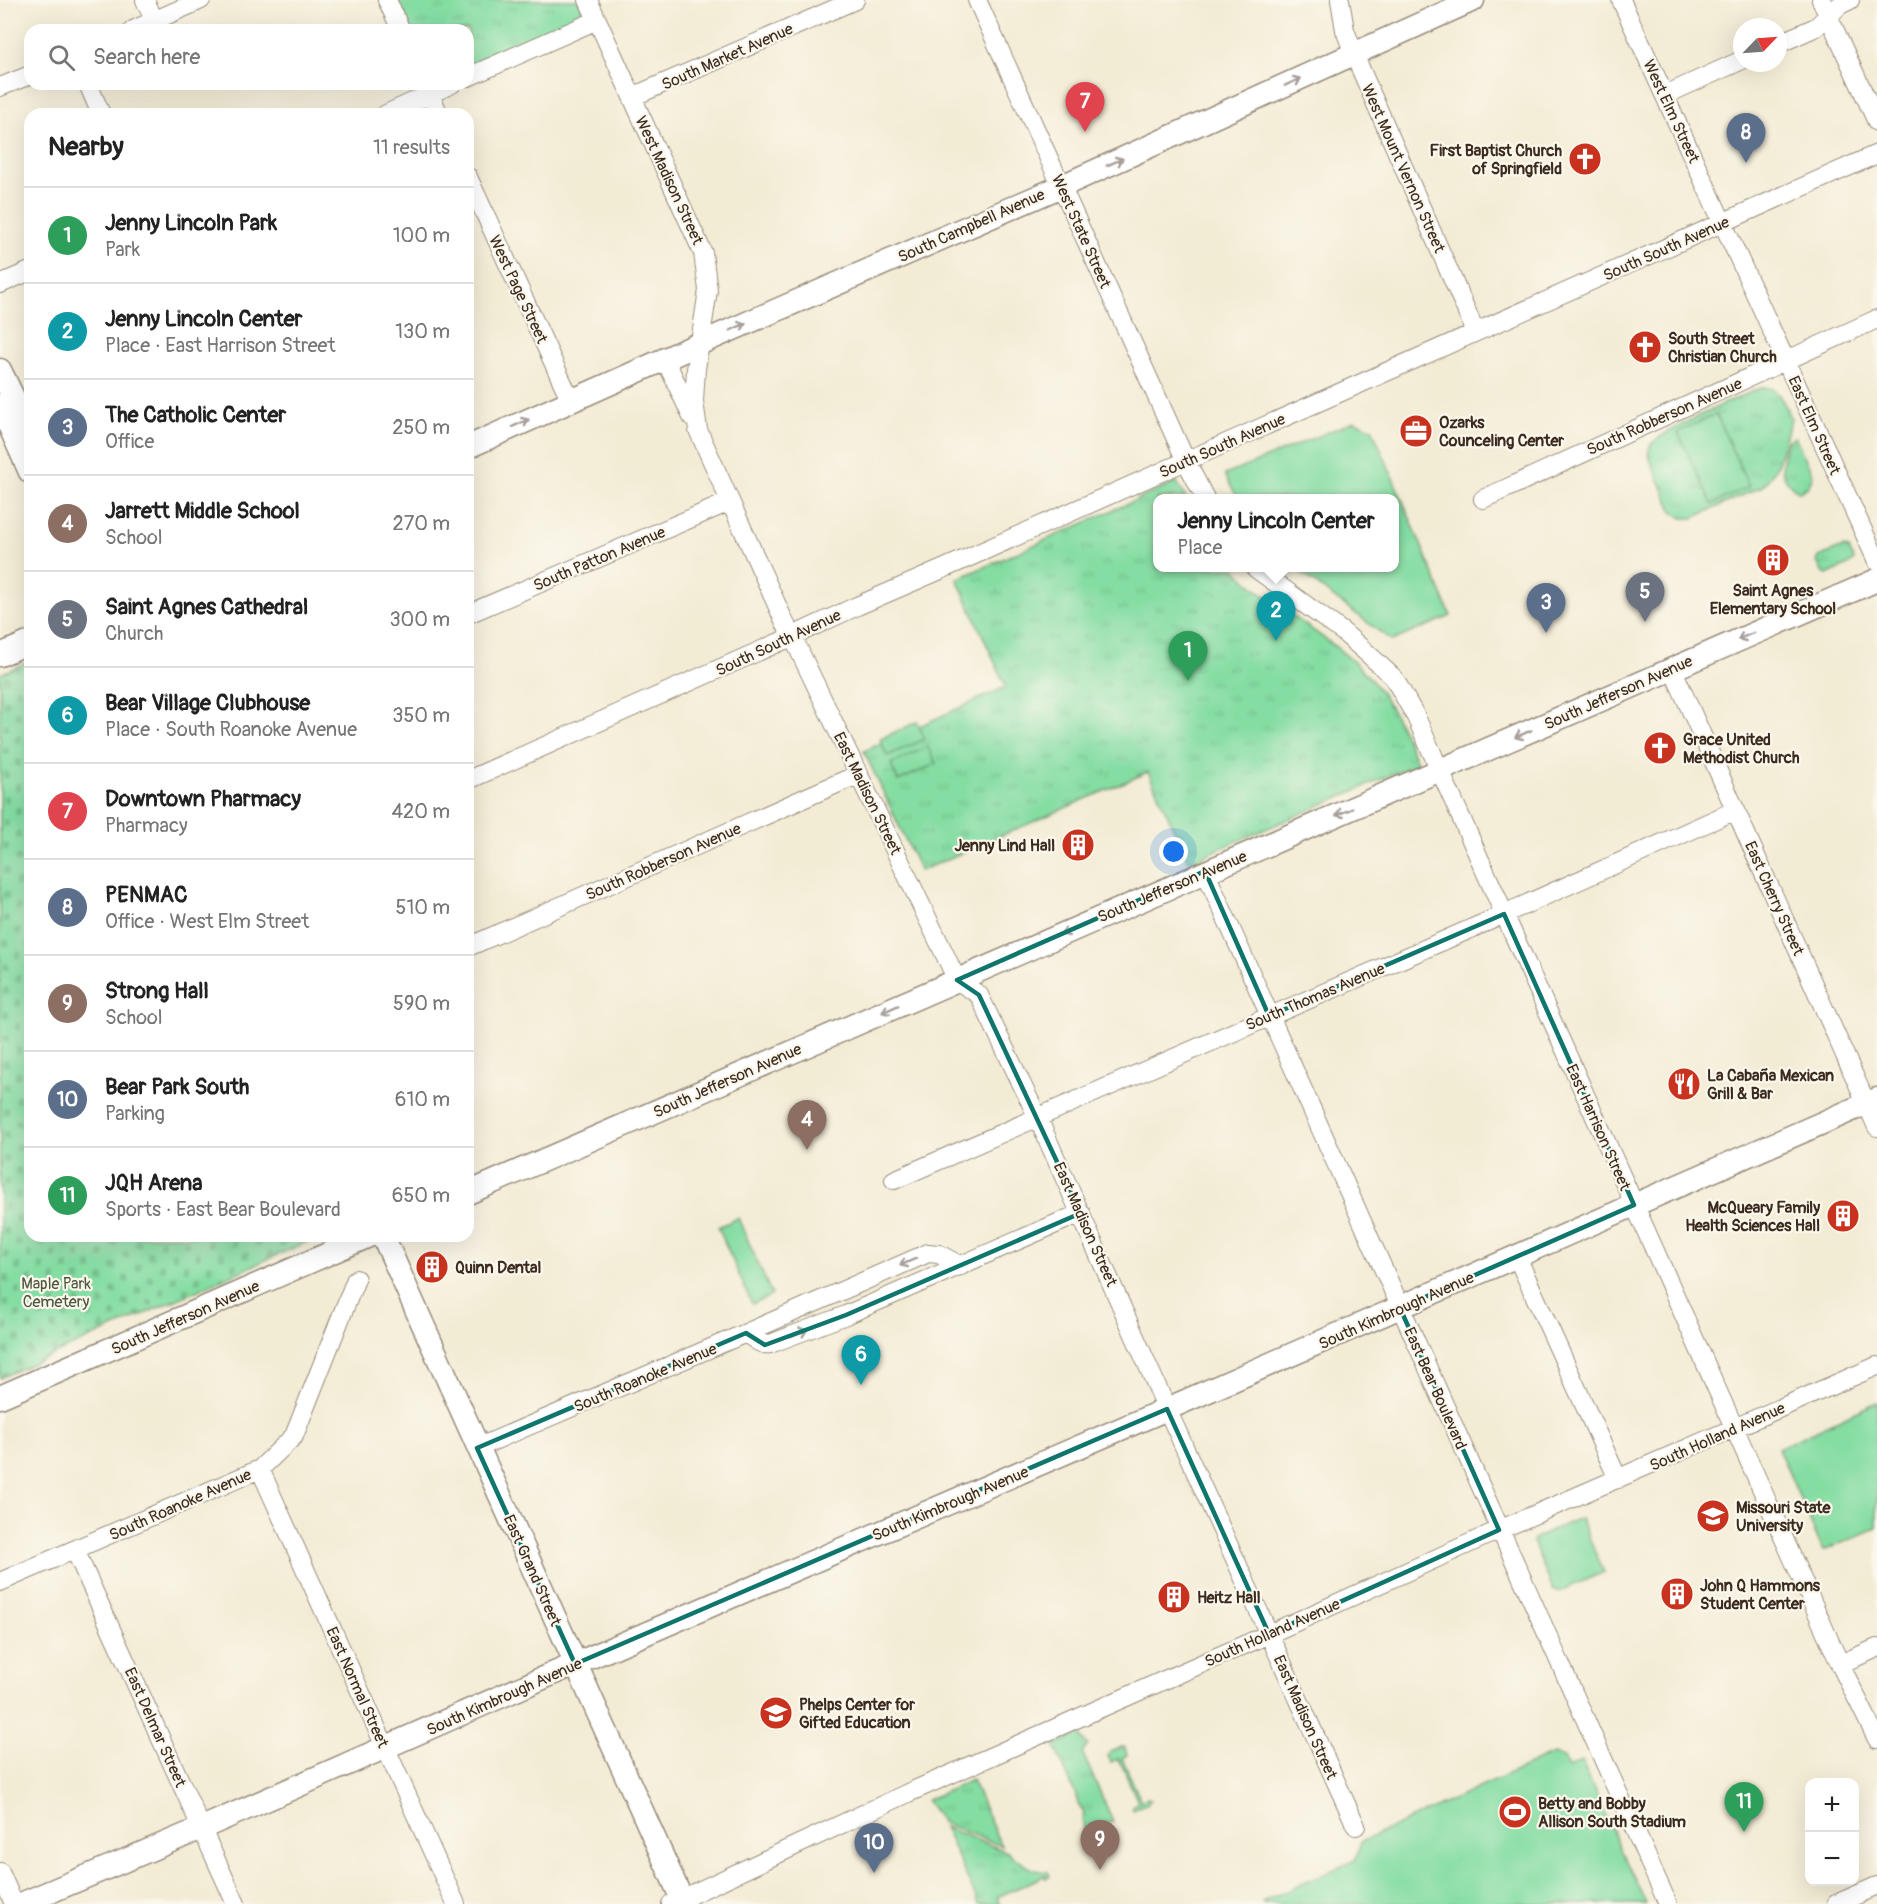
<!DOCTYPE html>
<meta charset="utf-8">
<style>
:root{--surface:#fff;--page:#f2f2f2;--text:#222;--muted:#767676;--line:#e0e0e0;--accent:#c8321e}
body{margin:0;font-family:Pangolin,sans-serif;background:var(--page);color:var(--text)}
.controls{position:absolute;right:18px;bottom:18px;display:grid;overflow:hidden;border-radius:12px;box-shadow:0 6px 24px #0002}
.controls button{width:54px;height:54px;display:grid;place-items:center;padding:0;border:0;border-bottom:2px solid var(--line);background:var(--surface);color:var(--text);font:30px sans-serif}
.compass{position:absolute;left:1733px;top:18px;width:54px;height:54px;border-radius:50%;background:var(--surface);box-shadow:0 6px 24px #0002;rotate:65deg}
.you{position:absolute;left:1174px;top:852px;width:21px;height:21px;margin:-15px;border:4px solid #fff;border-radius:50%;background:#1a73e8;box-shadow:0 0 0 9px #1a73e833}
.badge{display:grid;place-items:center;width:39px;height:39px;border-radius:50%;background:var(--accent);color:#fff;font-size:20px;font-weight:700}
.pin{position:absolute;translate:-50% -50px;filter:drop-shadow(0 2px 3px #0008)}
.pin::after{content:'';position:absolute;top:32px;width:21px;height:18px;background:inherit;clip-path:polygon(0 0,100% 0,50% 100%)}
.popup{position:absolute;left:1153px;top:494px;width:246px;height:78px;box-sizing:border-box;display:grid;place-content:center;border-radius:12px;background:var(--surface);filter:drop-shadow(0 2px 4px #0005);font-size:20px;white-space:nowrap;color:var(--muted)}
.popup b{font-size:22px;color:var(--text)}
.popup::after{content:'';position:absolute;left:50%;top:100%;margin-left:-12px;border:12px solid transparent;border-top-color:var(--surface)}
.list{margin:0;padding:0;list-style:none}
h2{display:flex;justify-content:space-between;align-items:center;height:78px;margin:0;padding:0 24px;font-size:26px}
h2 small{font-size:20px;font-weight:400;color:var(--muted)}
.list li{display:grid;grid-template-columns:39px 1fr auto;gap:18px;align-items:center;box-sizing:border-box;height:96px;padding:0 24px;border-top:2px solid var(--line)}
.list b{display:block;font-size:22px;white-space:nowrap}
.list p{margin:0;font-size:20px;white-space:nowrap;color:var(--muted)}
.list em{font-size:20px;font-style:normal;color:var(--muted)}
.icon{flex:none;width:33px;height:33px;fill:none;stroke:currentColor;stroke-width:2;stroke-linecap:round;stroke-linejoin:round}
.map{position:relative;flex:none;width:1877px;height:1904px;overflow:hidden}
.search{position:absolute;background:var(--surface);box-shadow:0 6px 24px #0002;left:24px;top:24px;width:450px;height:66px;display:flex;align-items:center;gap:15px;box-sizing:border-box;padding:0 21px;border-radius:18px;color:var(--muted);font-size:22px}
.panel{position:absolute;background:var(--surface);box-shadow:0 6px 24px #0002;left:24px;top:108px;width:450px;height:1134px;border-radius:18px}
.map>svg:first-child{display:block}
.grass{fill:url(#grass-tufts);stroke:#608460;stroke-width:1.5}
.cemetery{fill:url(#cemetery-stones);stroke:#608460;stroke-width:1.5}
.pitch{fill:#84dda2;stroke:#608460;stroke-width:1.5}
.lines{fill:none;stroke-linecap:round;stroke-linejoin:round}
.minor-casing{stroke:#978b7a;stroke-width:20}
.major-casing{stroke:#978b7a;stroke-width:25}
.minor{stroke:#fff;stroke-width:18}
.major{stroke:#fff;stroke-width:22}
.oneway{stroke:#a79f9a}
.marked{fill:none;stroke:#0f766e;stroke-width:4.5;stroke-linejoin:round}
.labels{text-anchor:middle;stroke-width:4.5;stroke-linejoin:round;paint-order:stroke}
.street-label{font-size:16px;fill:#3b2a1e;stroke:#fbf7ec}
.poi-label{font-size:16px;font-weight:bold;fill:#3b2a1e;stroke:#fbf7ec;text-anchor:start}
.park-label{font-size:16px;fill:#4d573f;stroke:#fbf7ec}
</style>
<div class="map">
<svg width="1877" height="1904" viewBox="0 0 1877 1904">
<defs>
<pattern id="grass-tufts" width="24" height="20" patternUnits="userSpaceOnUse" patternTransform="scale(1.5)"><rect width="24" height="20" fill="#84dda2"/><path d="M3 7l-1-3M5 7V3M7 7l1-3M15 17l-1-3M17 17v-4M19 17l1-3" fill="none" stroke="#73be8b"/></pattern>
<pattern id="cemetery-stones" width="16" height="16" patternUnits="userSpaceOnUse" patternTransform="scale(1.5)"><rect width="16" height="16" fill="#84dda2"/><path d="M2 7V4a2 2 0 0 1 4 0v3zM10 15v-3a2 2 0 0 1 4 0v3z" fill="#73be8b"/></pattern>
</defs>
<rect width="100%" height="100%" fill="#fbf7ec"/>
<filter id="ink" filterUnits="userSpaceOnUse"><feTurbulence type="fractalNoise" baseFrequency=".0167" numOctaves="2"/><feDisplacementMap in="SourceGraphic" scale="12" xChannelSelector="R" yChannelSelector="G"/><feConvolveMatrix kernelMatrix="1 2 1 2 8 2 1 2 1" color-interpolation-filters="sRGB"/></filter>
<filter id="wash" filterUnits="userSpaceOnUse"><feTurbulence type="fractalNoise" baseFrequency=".008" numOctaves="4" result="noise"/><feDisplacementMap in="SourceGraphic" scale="24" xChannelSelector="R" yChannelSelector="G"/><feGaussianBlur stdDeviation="1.35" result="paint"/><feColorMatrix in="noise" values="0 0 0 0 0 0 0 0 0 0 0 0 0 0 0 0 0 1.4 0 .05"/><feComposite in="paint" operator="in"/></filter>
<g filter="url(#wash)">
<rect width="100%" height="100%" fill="#f3ecd5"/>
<path class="grass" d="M 397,0 L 579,0 L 585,13 L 584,17 L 468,67 L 468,30 L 410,30 Z
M 1763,387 C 1780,387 1784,405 1791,418 C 1783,443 1781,470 1761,487 L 1693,518 L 1683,518 L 1673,512 L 1650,459 C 1649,454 1648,450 1650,446 C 1658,432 1744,395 1763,387 Z
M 1795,437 L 1813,475 L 1808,487 L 1799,492 C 1776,476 1781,464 1787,441 Z
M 1177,482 L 1186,498 L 1158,498 L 1158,568 L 1235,568 C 1270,607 1319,629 1357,665 C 1386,691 1401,727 1417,762 L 1417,764 L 1189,862 L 1148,772 L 920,871 L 864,751 L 1006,687 L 957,579 Z
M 1843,547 L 1849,549 L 1854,560 L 1848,565 L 1827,575 L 1822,572 L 1817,562 L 1819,557 Z
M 1080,1734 L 1088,1746 L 1082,1752 L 1113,1821 L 1085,1833 L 1083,1833 L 1084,1823 L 1082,1821 L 1084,1814 L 1054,1745 Z
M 1121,1747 L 1125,1747 L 1127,1755 L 1122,1758 L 1141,1801 L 1148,1798 L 1150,1800 L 1148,1803 L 1133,1810 L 1132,1806 L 1138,1802 L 1119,1759 L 1111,1762 L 1108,1756 L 1110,1752 Z
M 972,1780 L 1001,1846 L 943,1823 L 928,1803 L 927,1800 Z
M 944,1827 L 1010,1853 L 1010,1855 C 1022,1863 1032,1872 1048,1872 L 1050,1876 L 1046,1878 L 1044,1876 L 997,1897 L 1000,1904 L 979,1904 Z"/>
<path class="cemetery" d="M 30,661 L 30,1236 L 320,1236 L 0,1378 L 0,674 Z"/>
<path class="pitch" d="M 1716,414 L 1749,487 L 1712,504 L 1678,432 Z
M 1354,421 L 1372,428 L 1451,616 L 1392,641 L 1295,568 L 1394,568 L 1394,498 L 1238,498 L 1225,475 Z
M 917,722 L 925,739 L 887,756 L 880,739 Z
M 928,747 L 936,764 L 898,781 L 891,764 Z
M 738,1218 L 772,1295 L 752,1304 L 718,1227 Z
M 1877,1402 L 1877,1528 L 1823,1551 L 1778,1448 Z
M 1580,1518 L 1604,1572 L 1558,1592 L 1553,1590 L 1533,1542 L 1534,1539 Z
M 1553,1754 L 1564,1758 L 1568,1767 L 1581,1761 L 1646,1904 L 1263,1904 L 1262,1902 L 1355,1860 L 1361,1842 Z"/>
</g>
<g filter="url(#ink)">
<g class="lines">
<g class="minor-casing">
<path id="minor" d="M 145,0 L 154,20
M 387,0 L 401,30
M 588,0 L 703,253 L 708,290 L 696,369 L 694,401 L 698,430 L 785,623 L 798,648 L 957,980 L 979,995 L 1038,1118 L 1167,1409 L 1356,1826
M 977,0 L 1186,461 L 1205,498
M 1340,0 L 1345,30 L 1354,54 L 1470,319 L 1474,333
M 1621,0 L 1877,561
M 1821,0 L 1877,122
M 133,30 L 201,0
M 1778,44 L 1816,27 L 1840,5 L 1850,0
M 468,77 L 597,20
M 88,84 L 101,114
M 425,84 L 439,114
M 0,87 L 30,75
M 1665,95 L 1742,60
M 632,97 L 855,0
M 386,114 L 452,84
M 468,177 L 571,401
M 0,284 L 30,271
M 665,359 L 692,417
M 1483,499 L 1877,319
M 1255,568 L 1343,632 L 1367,653 L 1394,678 L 1416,717 L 1840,1664 L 1877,1739
M 468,614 L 729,502
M 1672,668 L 1877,1127
M 468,780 L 782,641 L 857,606 L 945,568 L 1877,154
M 1205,871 L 1668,1904
M 468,947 L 859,774
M 894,1180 L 1491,920 L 1736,810
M 1517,1257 L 1618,1479
M 746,1333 C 754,1339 761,1346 770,1344 L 846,1315 L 1081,1213
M 477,1448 L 746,1333 L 928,1253 L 939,1254 L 961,1266
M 260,1469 L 456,1904
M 75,1550 L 236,1904
M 0,1582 L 260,1469 L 294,1436 L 356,1279
M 1840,1664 L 1877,1648
M 0,1872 L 14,1904
M 671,1904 L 908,1793 L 1269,1634 L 1499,1530 L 1877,1366
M 1836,1904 L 1877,1886"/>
</g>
<g class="major-casing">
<path id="major" d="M 0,370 L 30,432
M 0,405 L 30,472
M 468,447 L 701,343 L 1062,186 L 1473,0
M 0,655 L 30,642
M 468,1193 L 1877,580
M 383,1236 L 684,1904
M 0,1397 L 369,1236
M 21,1904 L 202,1828 L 552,1674 L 1167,1409 L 1877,1099"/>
</g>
<use href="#minor" class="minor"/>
<use href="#major" class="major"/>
</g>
<defs><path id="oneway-shaft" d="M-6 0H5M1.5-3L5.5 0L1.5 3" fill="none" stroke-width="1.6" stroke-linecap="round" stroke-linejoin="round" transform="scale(1.5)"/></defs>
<g class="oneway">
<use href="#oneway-shaft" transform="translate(1293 82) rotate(-24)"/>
<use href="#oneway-shaft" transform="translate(1115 162) rotate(-24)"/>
<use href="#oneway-shaft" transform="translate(738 327) rotate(-24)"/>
<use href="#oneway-shaft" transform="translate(521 423) rotate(-24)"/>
<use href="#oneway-shaft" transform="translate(1746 636) rotate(157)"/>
<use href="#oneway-shaft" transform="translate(1523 734) rotate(156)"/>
<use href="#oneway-shaft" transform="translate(1344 812) rotate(157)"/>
<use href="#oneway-shaft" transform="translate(1069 931) rotate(156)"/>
<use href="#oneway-shaft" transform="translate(890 1009) rotate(156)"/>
<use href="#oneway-shaft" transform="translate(908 1262) rotate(156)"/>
<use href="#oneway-shaft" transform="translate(799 1333) rotate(-21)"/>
</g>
</g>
<path class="marked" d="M 1205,871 L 1269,1016 L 1504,914 L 1634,1205 L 1400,1308 L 1499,1530 L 1269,1634 L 1167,1409 L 575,1664 L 477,1448 L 746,1333 L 765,1345 L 846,1315 L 1081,1213 L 979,995 L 957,980 Z"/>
<defs>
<g id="church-disc" transform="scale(1.725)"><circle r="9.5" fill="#c8321e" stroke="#fbf7ec"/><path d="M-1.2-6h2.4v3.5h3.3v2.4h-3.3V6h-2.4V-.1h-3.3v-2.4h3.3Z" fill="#fff"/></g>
<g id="office-disc" transform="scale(1.725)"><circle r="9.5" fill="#c8321e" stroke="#fbf7ec"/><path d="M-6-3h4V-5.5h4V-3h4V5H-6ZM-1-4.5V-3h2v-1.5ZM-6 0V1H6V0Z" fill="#fff"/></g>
<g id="building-disc" transform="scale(1.725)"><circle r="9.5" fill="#c8321e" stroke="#fbf7ec"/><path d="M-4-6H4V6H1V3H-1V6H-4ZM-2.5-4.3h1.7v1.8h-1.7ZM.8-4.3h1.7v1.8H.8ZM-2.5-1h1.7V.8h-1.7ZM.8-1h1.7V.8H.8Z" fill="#fff"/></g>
<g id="restaurant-disc" transform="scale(1.725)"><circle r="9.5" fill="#c8321e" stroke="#fbf7ec"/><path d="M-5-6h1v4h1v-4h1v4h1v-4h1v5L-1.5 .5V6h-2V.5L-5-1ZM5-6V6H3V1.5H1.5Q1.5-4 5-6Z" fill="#fff"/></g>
<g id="university-disc" transform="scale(1.725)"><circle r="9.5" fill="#c8321e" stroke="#fbf7ec"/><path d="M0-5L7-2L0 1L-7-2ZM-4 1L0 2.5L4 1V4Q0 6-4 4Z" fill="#fff"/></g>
<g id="school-disc" transform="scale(1.725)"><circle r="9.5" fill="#c8321e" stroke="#fbf7ec"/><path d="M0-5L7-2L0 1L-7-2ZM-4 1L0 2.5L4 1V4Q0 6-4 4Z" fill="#fff"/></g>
<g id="stadium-disc" transform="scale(1.725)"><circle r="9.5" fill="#c8321e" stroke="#fbf7ec"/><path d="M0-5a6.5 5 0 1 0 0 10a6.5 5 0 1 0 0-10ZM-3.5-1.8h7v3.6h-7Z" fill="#fff"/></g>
</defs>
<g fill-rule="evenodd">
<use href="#church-disc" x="1585" y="159"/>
<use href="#church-disc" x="1645" y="347"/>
<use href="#office-disc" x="1416" y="431"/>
<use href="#building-disc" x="1773" y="560"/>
<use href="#church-disc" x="1660" y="748"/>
<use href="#building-disc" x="1078" y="845"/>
<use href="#restaurant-disc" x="1684" y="1084"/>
<use href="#building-disc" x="1843" y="1216"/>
<use href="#building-disc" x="432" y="1267"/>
<use href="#university-disc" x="1713" y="1516"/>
<use href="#building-disc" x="1677" y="1594"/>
<use href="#building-disc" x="1174" y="1597"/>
<use href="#school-disc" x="776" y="1713"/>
<use href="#stadium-disc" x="1515" y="1812"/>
</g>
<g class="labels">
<g class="street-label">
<text transform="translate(727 56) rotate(-24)" y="6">South Market Avenue</text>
<text transform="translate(1672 111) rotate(65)" y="6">West Elm Street</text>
<text transform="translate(1404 168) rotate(66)" y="6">West Mount Vernon Street</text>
<text transform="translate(670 180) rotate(65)" y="6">West Madison Street</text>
<text transform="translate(971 225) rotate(-24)" y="6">South Campbell Avenue</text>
<text transform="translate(1082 231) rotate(66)" y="6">West State Street</text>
<text transform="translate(1666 248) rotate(-24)" y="6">South South Avenue</text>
<text transform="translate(519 289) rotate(65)" y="6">West Page Street</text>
<text transform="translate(1664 416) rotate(-24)" y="6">South Robberson Avenue</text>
<text transform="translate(1815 425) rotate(66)" y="6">East Elm Street</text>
<text transform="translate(1222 445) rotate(-24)" y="6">South South Avenue</text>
<text transform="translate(599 558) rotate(-23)" y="6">South Patton Avenue</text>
<text transform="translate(778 642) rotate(-25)" y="6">South South Avenue</text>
<text transform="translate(1618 692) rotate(-24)" y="6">South Jefferson Avenue</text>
<text transform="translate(868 793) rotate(64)" y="6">East Madison Street</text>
<text transform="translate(663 861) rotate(-24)" y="6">South Robberson Avenue</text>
<text transform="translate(1172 886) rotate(-23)" y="6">South Jefferson Avenue</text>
<text transform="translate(1775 898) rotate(66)" y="6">East Cherry Street</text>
<text transform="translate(1315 996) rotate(-23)" y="6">South Thomas Avenue</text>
<text transform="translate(727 1080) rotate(-24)" y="6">South Jefferson Avenue</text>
<text transform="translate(1599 1127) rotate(66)" y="6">East Harrison Street</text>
<text transform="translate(1086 1224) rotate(66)" y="6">East Madison Street</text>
<text transform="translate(1396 1310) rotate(-24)" y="6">South Kimbrough Avenue</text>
<text transform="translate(185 1317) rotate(-24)" y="6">South Jefferson Avenue</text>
<text transform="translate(645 1377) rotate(-23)" y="6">South Roanoke Avenue</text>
<text transform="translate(1436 1388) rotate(66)" y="6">East Bear Boulevard</text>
<text transform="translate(1717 1436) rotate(-24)" y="6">South Holland Avenue</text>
<text transform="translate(950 1503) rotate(-23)" y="6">South Kimbrough Avenue</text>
<text transform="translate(180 1504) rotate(-24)" y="6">South Roanoke Avenue</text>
<text transform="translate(533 1570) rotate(66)" y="6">East Grand Street</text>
<text transform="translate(1272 1632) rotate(-24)" y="6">South Holland Avenue</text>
<text transform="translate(358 1687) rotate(66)" y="6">East Normal Street</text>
<text transform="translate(504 1696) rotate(-24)" y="6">South Kimbrough Avenue</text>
<text transform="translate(1306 1717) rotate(66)" y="6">East Madison Street</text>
<text transform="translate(156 1727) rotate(66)" y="6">East Delmar Street</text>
</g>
<g class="poi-label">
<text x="1562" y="156" text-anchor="end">First Baptist Church<tspan x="1562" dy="18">of Springfield</tspan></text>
<text x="1668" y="344">South Street<tspan x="1668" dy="18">Christian Church</tspan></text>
<text x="1439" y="428">Ozarks<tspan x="1439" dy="18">Counceling Center</tspan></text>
<text x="1773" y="596" text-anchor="middle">Saint Agnes<tspan x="1773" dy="18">Elementary School</tspan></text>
<text x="1683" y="745">Grace United<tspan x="1683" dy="18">Methodist Church</tspan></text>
<text x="1055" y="851" text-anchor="end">Jenny Lind Hall</text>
<text x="1707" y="1081">La Cabaña Mexican<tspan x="1707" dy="18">Grill &amp; Bar</tspan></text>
<text x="1820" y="1213" text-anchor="end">McQueary Family<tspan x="1820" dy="18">Health Sciences Hall</tspan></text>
<text x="455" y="1273">Quinn Dental</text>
<text x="1736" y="1513">Missouri State<tspan x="1736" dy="18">University</tspan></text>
<text x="1700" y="1591">John Q Hammons<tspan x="1700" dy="18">Student Center</tspan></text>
<text x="1197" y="1603">Heitz Hall</text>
<text x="799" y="1710">Phelps Center for<tspan x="799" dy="18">Gifted Education</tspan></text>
<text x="1538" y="1809">Betty and Bobby<tspan x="1538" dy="18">Allison South Stadium</tspan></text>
</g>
<g class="park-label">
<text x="56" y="1289">Maple Park<tspan x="56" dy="18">Cemetery</tspan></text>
</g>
</g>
</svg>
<div class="controls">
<button>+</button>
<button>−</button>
</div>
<svg class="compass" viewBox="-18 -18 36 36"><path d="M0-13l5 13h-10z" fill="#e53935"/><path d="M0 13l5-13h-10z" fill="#767676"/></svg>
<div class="you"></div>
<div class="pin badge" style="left:1188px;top:681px;background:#2e9e5b">1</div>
<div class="pin badge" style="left:1276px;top:641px;background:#0f9aa8">2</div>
<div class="popup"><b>Jenny Lincoln Center</b>Place</div>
<div class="pin badge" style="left:1546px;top:633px;background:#5c6f8a">3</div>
<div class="pin badge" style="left:807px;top:1150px;background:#8d6e63">4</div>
<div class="pin badge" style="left:1645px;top:622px;background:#6b7280">5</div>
<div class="pin badge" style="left:861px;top:1385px;background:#0f9aa8">6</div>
<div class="pin badge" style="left:1085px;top:132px;background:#e0444e">7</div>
<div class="pin badge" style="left:1746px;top:163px;background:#5c6f8a">8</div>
<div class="pin badge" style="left:1100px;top:1870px;background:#8d6e63">9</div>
<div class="pin badge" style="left:874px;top:1873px;background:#5c6f8a">10</div>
<div class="pin badge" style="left:1744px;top:1832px;background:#2e9e5b">11</div>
<div class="search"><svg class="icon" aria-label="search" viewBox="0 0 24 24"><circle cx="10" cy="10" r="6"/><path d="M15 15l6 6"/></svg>Search here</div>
<section class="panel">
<h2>Nearby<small>11 results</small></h2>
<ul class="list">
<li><span class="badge" style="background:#2e9e5b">1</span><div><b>Jenny Lincoln Park</b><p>Park</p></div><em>100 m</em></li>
<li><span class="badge" style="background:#0f9aa8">2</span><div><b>Jenny Lincoln Center</b><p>Place · East Harrison Street</p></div><em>130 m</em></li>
<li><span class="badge" style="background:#5c6f8a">3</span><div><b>The Catholic Center</b><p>Office</p></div><em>250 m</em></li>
<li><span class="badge" style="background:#8d6e63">4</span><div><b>Jarrett Middle School</b><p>School</p></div><em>270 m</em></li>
<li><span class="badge" style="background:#6b7280">5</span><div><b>Saint Agnes Cathedral</b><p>Church</p></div><em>300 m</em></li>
<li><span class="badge" style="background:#0f9aa8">6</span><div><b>Bear Village Clubhouse</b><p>Place · South Roanoke Avenue</p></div><em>350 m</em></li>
<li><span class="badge" style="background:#e0444e">7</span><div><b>Downtown Pharmacy</b><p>Pharmacy</p></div><em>420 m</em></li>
<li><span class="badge" style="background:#5c6f8a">8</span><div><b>PENMAC</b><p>Office · West Elm Street</p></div><em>510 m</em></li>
<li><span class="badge" style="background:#8d6e63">9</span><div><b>Strong Hall</b><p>School</p></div><em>590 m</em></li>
<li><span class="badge" style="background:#5c6f8a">10</span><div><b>Bear Park South</b><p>Parking</p></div><em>610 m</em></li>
<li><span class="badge" style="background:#2e9e5b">11</span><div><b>JQH Arena</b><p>Sports · East Bear Boulevard</p></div><em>650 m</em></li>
</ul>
</section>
</div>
